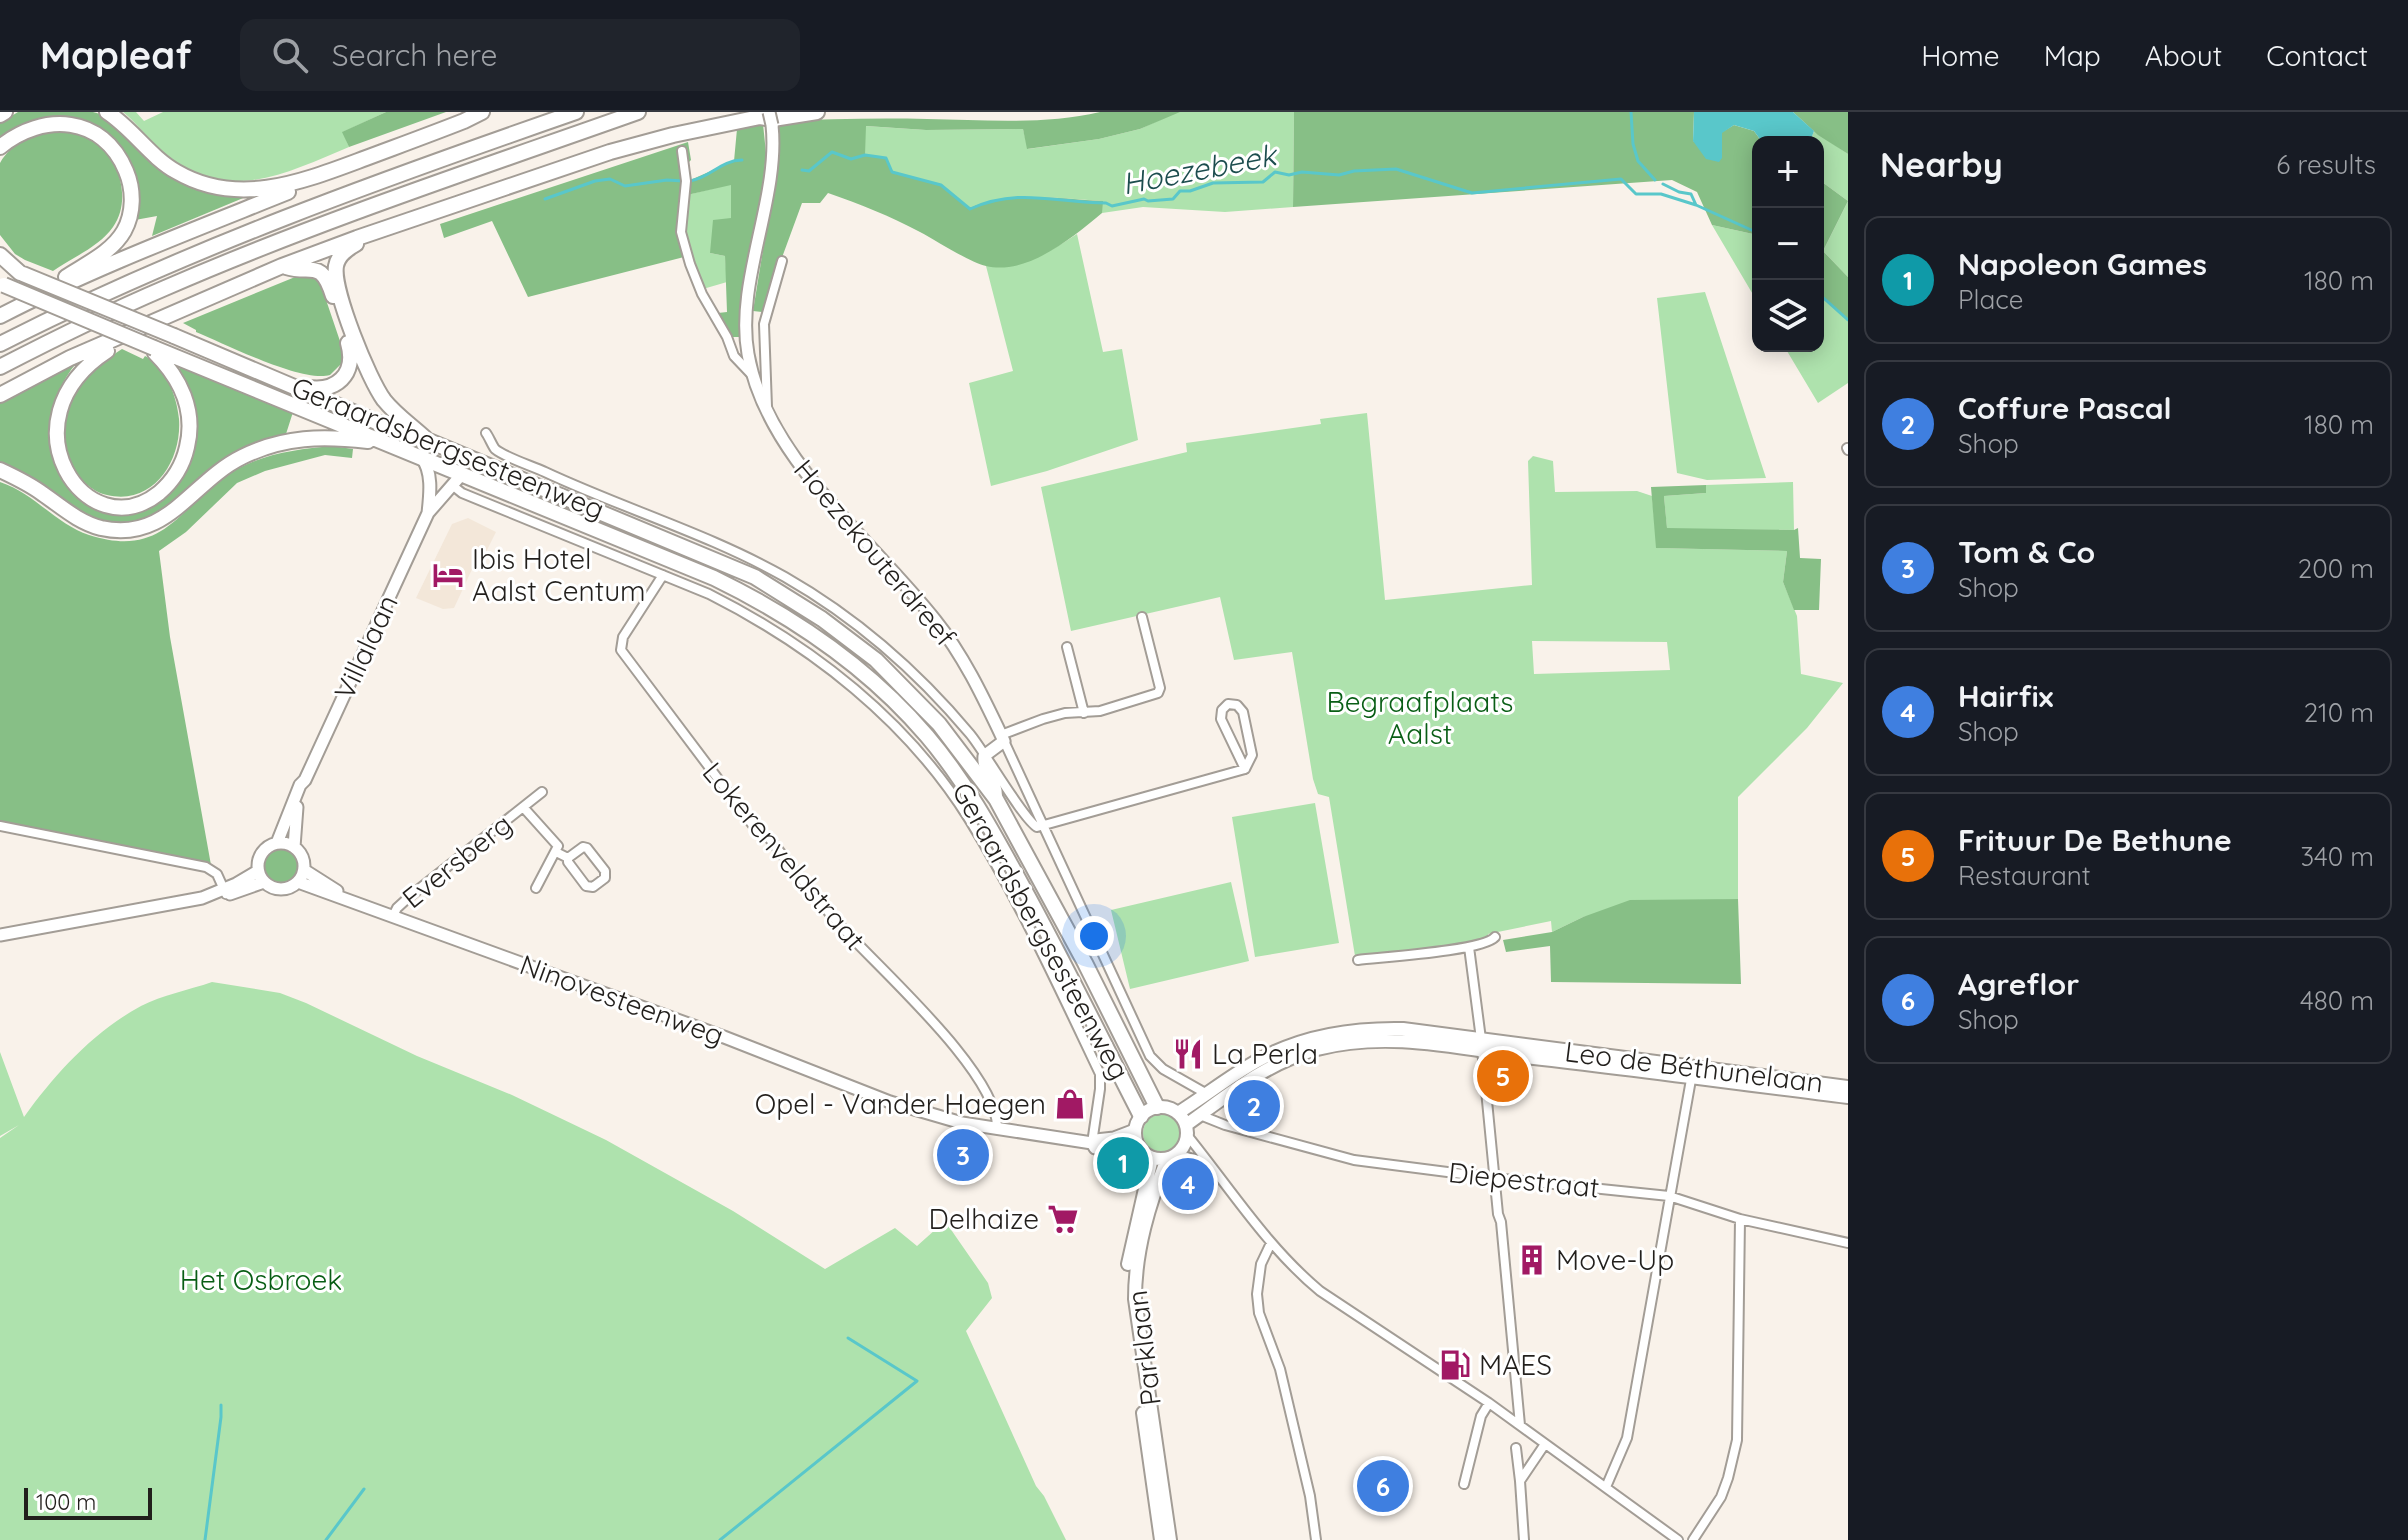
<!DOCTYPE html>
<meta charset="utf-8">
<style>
:root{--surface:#171b24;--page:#20242c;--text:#f1f3f6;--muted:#9ea1a6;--line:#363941;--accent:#ea580c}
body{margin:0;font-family:Quicksand,sans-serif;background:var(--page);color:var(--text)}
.controls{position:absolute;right:24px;top:24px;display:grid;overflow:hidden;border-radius:16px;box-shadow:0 4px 20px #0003}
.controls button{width:72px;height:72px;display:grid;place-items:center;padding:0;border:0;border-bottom:2px solid var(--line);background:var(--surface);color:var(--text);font:40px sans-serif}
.scale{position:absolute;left:24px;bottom:20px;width:128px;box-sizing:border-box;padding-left:8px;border:4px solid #221f1c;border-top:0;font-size:22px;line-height:28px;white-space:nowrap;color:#221f1c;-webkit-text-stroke:6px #fff;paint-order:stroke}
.you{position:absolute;left:1094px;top:824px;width:28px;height:28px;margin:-20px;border:6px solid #fff;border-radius:50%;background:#1a73e8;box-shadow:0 0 0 12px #1a73e833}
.badge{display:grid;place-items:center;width:52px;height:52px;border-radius:50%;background:var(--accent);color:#fff;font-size:26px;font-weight:700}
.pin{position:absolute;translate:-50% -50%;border:4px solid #fff;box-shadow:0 2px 8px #0006}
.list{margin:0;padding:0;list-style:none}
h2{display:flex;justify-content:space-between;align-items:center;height:104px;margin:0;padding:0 32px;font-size:34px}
h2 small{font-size:26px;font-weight:400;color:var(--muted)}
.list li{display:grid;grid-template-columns:52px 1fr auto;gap:24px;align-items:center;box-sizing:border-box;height:128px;margin:0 16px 16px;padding:0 16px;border:2px solid var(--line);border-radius:16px}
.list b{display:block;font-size:30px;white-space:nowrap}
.list p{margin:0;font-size:26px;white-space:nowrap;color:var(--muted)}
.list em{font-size:26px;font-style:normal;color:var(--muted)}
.icon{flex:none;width:44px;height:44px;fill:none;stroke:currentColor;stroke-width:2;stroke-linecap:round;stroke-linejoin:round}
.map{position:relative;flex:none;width:1848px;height:1428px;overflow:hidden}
header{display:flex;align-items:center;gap:48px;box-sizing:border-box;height:112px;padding:0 40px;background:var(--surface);border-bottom:2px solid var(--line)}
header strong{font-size:38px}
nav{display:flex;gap:44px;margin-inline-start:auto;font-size:28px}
.search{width:560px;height:72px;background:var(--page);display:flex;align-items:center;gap:20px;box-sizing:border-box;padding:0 28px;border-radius:16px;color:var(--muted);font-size:30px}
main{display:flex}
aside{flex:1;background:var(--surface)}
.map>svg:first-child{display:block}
.built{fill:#f3e7d9}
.green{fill:#aee2ad;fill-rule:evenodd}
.forest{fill:#87bf86}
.water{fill:#59c7ca}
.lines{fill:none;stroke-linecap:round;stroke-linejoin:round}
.stream{stroke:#59c7ca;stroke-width:3}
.street-casing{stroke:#a39d96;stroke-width:12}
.secondary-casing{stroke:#a39d96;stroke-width:15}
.primary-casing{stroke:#a39d96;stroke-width:16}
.highway-casing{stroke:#a39d96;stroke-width:18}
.street{stroke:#fff;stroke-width:8}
.secondary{stroke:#fff;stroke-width:11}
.primary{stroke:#fff;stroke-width:12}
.highway{stroke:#fff;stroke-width:14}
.secondary-bridge-casing{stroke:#a39d96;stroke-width:15;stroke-linecap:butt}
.highway-bridge-casing{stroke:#a39d96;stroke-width:18;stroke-linecap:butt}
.secondary-bridge{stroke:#fff;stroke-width:11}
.highway-bridge{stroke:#fff;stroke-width:14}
.labels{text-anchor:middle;stroke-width:6;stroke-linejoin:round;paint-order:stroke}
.street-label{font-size:28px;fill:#221f1c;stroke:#fff}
.poi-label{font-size:28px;fill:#221f1c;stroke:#fff;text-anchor:start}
.park-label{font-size:28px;fill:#095e15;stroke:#fff}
.water-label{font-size:30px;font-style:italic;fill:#1c4d4e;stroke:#fff}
</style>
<header>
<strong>Mapleaf</strong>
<div class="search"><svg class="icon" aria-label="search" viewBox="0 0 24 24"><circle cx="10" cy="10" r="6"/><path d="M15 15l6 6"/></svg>Search here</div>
<nav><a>Home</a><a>Map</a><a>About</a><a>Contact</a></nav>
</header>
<main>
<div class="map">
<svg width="1848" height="1428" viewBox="0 0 1848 1428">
<rect width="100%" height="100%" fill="#f9f2ea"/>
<path class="built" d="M 468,406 L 496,420 L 486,440 L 481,438 L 454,496 L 443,497 L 416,486 L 452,412 Z"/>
<path class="green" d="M 123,0 L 136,0 L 144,9 L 163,0 L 386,0 L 343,20 L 349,35 C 289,60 227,93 167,44 C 151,31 139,13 123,0 Z
M 1177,0 L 1294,0 L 1293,95 L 1225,100 L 1143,95 L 1102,101 L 1102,89 C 1057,87 1012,78 970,97 L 941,73 L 892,60 L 886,46 L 865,43 L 865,14 L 926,18 L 1023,17 L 1028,37 L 1099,27 L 1140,17 Z
M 1814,19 L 1848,42 L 1848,165 L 1823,139 L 1848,89 L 1818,67 L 1818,30 L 1810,30 Z
M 731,72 L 731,107 L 710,141 L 725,144 L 727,170 L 703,177 L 684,121 L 687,83 Z
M 1712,113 L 1753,122 L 1758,126 L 1758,191 Z
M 1077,122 L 1103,240 L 1122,237 L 1138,328 L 1047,359 L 991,374 L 969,271 L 1013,259 L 986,154 C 1025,155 1046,142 1077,122 Z
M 1705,180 L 1766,366 L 1707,368 L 1677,361 L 1657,186 Z
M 1818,181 L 1848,208 L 1848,271 L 1818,291 L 1784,234 L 1818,234 Z
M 1367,301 L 1385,488 L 1532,473 L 1528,349 L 1533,344 L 1553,349 L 1555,380 L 1637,379 L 1652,384 L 1657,436 L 1787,439 L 1783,470 L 1797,504 L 1801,562 L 1843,571 L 1807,616 L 1738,685 L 1738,787 L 1695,789 L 1583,805 L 1552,820 L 1551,809 L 1488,822 L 1488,829 L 1355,844 L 1329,685 L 1318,682 L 1313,667 L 1292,540 L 1234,548 L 1220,485 L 1071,519 L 1041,375 L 1187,340 L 1186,331 L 1321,312 L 1320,307 ZM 1532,529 L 1667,530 L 1670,558 L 1534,562 Z
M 1793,370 L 1794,418 L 1667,417 L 1664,384 L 1706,381 L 1706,373 Z
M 1315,691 L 1339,831 L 1255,845 L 1232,705 Z
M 1231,770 L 1249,849 L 1130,877 L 1111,798 Z
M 212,870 L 280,881 L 306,891 L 417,944 L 512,983 L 606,1028 L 733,1099 L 825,1157 L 895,1116 L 917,1134 L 945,1109 L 988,1171 L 992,1186 L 966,1219 L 1036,1374 L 1044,1384 L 1066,1428 L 0,1428 L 0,1026 L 19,1013 L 0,1024 L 0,940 L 24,1005 C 55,962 93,920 141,894 C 162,883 189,878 212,870 Z
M1143 1021a19 19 0 1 1 38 0a19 19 0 1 1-38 0Z"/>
<path class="forest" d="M 18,0 C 40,0 72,0 93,0 C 113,4 127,27 140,41 C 173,74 204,80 248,84 L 152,124 L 157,104 L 135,108 C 136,93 139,78 135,64 C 118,2 46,0 0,27 L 0,11 Z
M 386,0 L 446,0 L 349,35 L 342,20 Z
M 1100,0 L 1180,0 L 1140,17 L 1099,27 L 1027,37 L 1023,17 L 926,18 L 866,14 L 865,43 L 886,46 L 893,60 L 941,73 L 970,96 C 1012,78 1057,87 1103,89 L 1102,101 C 1073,125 1027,164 986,154 C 969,150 937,129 920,120 C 890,104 860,92 828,81 L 820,91 L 802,91 L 762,200 L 753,199 L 778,46 L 778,9 C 828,7 877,6 927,7 C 985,8 1044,13 1100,0 Z
M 1294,0 L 1694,0 L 1693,29 L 1721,37 L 1722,20 L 1734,13 L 1754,19 L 1762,30 L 1758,30 L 1758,126 L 1753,122 L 1712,113 L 1697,80 L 1672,68 L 1293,95 Z
M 1793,0 L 1848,0 L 1848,42 L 1818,23 Z
M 763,12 L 766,41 L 762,81 L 741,225 L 731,225 L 718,201 L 727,200 L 725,144 L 710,141 L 713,108 L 731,106 L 731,73 L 687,83 L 688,69 L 734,49 L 737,17 Z
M 62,19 C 74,21 86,23 97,31 C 121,49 131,90 113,115 C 100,134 72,146 53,159 L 25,148 L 15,142 L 0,123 L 0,51 C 12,29 38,21 62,19 Z
M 688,30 L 691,48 L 683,56 L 684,145 L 528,185 L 492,109 L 444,126 L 440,112 Z
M 1818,67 L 1848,89 L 1823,139 L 1848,165 L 1848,208 L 1818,181 Z
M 300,163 L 314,166 L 321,173 L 343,238 L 343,250 L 330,263 C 302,271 225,232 196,220 L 196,218 L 183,211 Z
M 122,237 L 143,247 L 145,244 C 166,254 177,285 179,307 C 182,348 154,394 107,383 C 86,379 64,351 60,330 C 59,323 65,294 68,287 C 76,267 104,249 122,237 Z
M 78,249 C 0,340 107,457 176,370 C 185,358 192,348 195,333 C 199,306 194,279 178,258 L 181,255 L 293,300 L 286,322 C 258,328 236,337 213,354 C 176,381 156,422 102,409 C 73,402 54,378 29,364 C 20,359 9,356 0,352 L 0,290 Z
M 332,334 L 353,337 L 352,346 L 325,343 L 265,359 L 237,371 L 186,420 L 159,439 L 170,525 L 211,753 L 0,709 L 0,370 C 34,381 56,412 89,423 C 170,449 181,387 237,357 C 267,341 299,337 332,334 Z
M 1706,373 L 1706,381 L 1664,384 L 1667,416 L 1794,418 L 1798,416 L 1800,446 L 1821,447 L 1819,498 L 1794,498 L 1783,470 L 1787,439 L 1656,436 L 1651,375 Z
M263 755a18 18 0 1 1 36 0a18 18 0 1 1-36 0Z
M 1738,787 L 1741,872 L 1551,870 L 1550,834 L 1506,840 L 1503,828 L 1552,820 L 1583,805 L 1630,788 Z"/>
<path class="water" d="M 1694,0 L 1793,0 L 1814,19 L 1810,30 L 1762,30 L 1754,19 L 1734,13 L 1722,21 L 1722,46 L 1719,50 L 1706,47 L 1693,29 Z"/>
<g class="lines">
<path class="stream" d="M 1631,0 L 1633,32 L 1638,49 L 1655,68
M 802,58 L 809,59 L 832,40 L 851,47 L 865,43 L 886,46 L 892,60 L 941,73 L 970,97 C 1019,75 1056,91 1106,91 L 1112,94 L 1144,87 L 1148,89 L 1173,87 L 1180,79 L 1190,79 L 1213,71 L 1263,70 L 1275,60 L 1289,63 L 1302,60 L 1339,63 L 1354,59 L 1396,57 L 1472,81 L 1621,67 L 1636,82 L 1661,82 L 1696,93 L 1758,121
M 690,69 C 710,66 721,48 742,48
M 1663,72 L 1679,80 L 1691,82 L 1696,93
M 545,87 L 595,69 L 610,67 L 625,74 L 667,68 L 683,69
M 1818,181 L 1848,208
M 205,1428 L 221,1305 L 221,1293
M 326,1428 L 364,1377
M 720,1428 L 917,1269 L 848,1226"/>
<g class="street-casing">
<path id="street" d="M 682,39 L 686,69 L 681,120 L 690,152 L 702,182 L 727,225 L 734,244 L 753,264
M 767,295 L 764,212 L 782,149
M 486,321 C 489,325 492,333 495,337 C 504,345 532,354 545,360 C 624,397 709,422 785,465 C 855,505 918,560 970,622 C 985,640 1023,707 1037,715 L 1245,657 L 1252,643 L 1243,600 L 1237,593 L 1228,592 L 1222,598 L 1221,607 L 1245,657
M 1847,336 L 1848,338
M 452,373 L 462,381 L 709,482 C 812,534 907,608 969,707 C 1019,788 1059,876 1100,962 L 1100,977 L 1092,1031
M 663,463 L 623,525 L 621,538 L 758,720 L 769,726 C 792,755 814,784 839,812 C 876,854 1000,962 997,1017
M 1067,535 L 1084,601
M 1001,623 L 1043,607 L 1065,601 L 1100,599 L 1158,581 L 1160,576 L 1142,505
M 1004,629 L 1150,944 L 1163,957 L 1207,982
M 523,695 L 558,734 L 536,776
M 0,714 L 206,755 L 217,762 L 226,782
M 556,740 L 568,746 L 568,750 L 586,774 L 593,775 L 605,766 L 605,759 L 587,736 L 583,735 L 568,746
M 393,804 L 397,796 L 409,785 L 542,680
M 1469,835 L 1481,927 L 1498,1102 L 1501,1110 L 1520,1313
M 1358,848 C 1382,845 1483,839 1495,825
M 1200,1003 L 1225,1013 L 1354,1048 L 1494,1066 L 1669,1084 L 1740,1107 L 1848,1131
M 1187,1023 C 1230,1076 1267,1135 1320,1179 L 1489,1291 L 1678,1428
M 1178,1042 L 1199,1049 L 1212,1060
M 1161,1068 C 1177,1056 1195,1058 1213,1061
M 1271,1131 L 1261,1152 L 1257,1182 L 1259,1201 L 1280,1257 L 1310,1384 L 1316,1428
M 1516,1336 L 1520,1369
M 1464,1372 L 1481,1304 L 1489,1291
M 1606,1375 L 1627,1326 L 1692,962
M 1524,1428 L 1520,1369 L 1545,1332
M 1693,1428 L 1721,1385 L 1728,1366 L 1737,1328 L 1740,1107"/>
</g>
<g class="secondary-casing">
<path id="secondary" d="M 772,13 C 780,86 735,169 748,242 C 766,346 872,428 935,508 C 964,544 984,587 1004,629 L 984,644 C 982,661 999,669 996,687
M 421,345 C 433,359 430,383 428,401
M258 754a23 23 0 1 1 46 0a23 23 0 1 1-46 0Z
M 277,731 L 300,673 L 305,668 L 428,401 L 462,362
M 294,735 L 297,695
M 304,758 L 337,779
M 298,770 L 724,925 L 890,990 L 962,1011 L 1092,1031 L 1095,1036 L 1115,1037 L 1138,1034
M 230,782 L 264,770
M 0,823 L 202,786 L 236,772 L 258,759
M 1092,1031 L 1096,1028 L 1114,1026 L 1135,1018"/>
</g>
<g class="primary-casing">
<path id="primary" d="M1135 1021a26 26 0 1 1 52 0a26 26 0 1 1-52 0Z
M 1178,1001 C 1205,984 1230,964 1257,949 C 1301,924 1353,916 1403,917 L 1848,975
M 1186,1013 C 1228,983 1266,951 1317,937 C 1390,918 1461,937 1534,946 C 1639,958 1743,972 1848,985
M 1167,1047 C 1149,1092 1135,1138 1135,1187 L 1170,1428
M 1128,1152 L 1152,1046
M 1143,1301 L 1161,1428"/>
</g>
<g class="highway-casing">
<path id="highway" d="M 107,0 C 133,17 150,45 177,60 C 239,96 304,69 366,46 C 398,34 431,22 464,9 L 482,0
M 0,3 L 5,0
M 760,5 L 773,7 L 817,0
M 0,35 C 43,0 103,3 126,59 C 134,78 134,101 124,119 C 112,140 86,152 66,165
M 356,132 C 347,137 338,143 336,154 C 332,178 369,268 384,288 C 396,303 411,313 425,326
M 0,143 L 20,161
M 286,155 C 312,163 321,146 333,184
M 0,204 C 93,156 191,119 288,80
M 174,224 L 412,325 L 429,329 L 755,465 L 822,507 L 876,548 L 939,612 L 996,687 L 1085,851 L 1157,995
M 0,232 C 185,138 380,68 576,0
M 154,236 L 714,466 C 794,505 869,556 927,624 C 967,671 995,724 1024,777 C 1065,852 1102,928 1141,1004
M 107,239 C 0,309 87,439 159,381 C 173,369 183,353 187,335 C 196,298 180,266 155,241
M 0,255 C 54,227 109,200 165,176 C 319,109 480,56 638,0
M 304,275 C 336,282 357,262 348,231
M 0,283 L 70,246 L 282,154 L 357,126 L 610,40 L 673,23 L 760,5 L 769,0
M 0,358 C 15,365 30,372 43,382 C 62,395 78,410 101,416 C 167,431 191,370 242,345 C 284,324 323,324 368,329"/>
</g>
<use href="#street" class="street"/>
<use href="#secondary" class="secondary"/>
<use href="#primary" class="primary"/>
<use href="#highway" class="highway"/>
<g class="secondary-bridge-casing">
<path id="secondary-bridge" d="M 769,0 L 772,13"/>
</g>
<g class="highway-bridge-casing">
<path id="highway-bridge" d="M 23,162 L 174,224
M 4,173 L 154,236"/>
</g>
<use href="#secondary-bridge" class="secondary-bridge"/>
<use href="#highway-bridge" class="highway-bridge"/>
</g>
<defs>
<g id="hotel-bare" transform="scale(2.4)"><path d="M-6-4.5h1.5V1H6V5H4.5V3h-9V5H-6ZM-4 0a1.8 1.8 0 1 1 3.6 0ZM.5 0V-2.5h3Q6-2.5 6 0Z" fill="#a11964" stroke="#fff" stroke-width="2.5" paint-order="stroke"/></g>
<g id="restaurant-bare" transform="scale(2.4)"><path d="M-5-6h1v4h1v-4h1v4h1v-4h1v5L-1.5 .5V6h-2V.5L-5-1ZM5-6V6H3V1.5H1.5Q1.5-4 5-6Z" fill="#a11964" stroke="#fff" stroke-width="2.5" paint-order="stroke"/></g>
<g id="shop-bare" transform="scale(2.4)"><path d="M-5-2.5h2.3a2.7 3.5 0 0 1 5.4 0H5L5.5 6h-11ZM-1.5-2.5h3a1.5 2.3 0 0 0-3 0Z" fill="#a11964" stroke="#fff" stroke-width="2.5" paint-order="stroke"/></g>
<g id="supermarket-bare" transform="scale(2.4)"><path d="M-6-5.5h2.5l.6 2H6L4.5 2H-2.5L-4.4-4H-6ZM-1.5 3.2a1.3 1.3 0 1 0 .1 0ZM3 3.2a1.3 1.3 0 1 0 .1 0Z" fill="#a11964" stroke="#fff" stroke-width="2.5" paint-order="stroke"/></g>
<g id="building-bare" transform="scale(2.4)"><path d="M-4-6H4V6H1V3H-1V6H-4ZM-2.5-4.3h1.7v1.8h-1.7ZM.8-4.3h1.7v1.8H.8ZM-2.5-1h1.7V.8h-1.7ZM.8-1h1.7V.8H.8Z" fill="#a11964" stroke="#fff" stroke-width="2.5" paint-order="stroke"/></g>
<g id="fuel-bare" transform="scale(2.4)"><path d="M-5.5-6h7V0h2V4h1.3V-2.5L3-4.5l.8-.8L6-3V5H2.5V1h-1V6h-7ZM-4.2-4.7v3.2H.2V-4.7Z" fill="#a11964" stroke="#fff" stroke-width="2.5" paint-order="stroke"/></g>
</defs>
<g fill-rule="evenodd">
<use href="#hotel-bare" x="448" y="463"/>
<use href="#restaurant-bare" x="1188" y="942"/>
<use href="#shop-bare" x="1070" y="992"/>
<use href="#supermarket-bare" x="1063" y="1107"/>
<use href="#building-bare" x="1532" y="1148"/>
<use href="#fuel-bare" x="1455" y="1253"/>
</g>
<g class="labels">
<g class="street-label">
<text transform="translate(448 336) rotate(22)" y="10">Geraardsbergsesteenweg</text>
<text transform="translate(875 441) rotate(50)" y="10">Hoezekouterdreef</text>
<text transform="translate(366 535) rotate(-65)" y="10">Villalaan</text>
<text transform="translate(784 744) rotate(50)" y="10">Lokerenveldstraat</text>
<text transform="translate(457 749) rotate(-39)" y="10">Eversberg</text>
<text transform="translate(1041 819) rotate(61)" y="10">Geraardsbergsesteenweg</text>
<text transform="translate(622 888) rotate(20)" y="10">Ninovesteenweg</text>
<text transform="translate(1694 955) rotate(7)" y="10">Leo de Béthunelaan</text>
<text transform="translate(1524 1068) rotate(6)" y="10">Diepestraat</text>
<text transform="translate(1144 1236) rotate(-97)" y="10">Parklaan</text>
</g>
<g class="poi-label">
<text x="472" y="457">Ibis Hotel<tspan x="472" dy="32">Aalst Centum</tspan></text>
<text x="1212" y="952">La Perla</text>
<text x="1046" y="1002" text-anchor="end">Opel - Vander Haegen</text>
<text x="1039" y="1117" text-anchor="end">Delhaize</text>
<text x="1556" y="1158">Move-Up</text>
<text x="1479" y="1263">MAES</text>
</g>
<g class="park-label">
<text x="1420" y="600">Begraafplaats<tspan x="1420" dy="32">Aalst</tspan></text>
<text x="261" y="1178">Het Osbroek</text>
</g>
<g class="water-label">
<text transform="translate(1199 58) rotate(-11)" y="10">Hoezebeek</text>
</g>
</g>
</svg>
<div class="controls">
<button>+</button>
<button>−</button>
<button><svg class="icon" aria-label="layers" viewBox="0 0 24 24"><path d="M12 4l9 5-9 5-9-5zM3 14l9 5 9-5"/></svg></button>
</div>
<div class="scale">100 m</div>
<div class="you"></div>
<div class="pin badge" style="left:1123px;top:1051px;background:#0f9aa8">1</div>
<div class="pin badge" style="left:1254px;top:994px;background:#3f7fe0">2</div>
<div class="pin badge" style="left:963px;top:1043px;background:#3f7fe0">3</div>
<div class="pin badge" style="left:1188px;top:1072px;background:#3f7fe0">4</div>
<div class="pin badge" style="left:1503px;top:964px;background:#e8710a">5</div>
<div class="pin badge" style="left:1383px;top:1374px;background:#3f7fe0">6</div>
</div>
<aside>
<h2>Nearby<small>6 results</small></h2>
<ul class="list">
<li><span class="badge" style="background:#0f9aa8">1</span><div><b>Napoleon Games</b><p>Place</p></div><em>180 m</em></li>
<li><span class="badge" style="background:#3f7fe0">2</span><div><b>Coffure Pascal</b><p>Shop</p></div><em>180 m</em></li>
<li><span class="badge" style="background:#3f7fe0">3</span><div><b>Tom &amp; Co</b><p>Shop</p></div><em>200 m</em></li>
<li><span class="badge" style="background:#3f7fe0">4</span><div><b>Hairfix</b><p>Shop</p></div><em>210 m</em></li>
<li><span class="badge" style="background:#e8710a">5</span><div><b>Frituur De Bethune</b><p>Restaurant</p></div><em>340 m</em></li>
<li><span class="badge" style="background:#3f7fe0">6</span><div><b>Agreflor</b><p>Shop</p></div><em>480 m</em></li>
</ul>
</aside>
</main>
